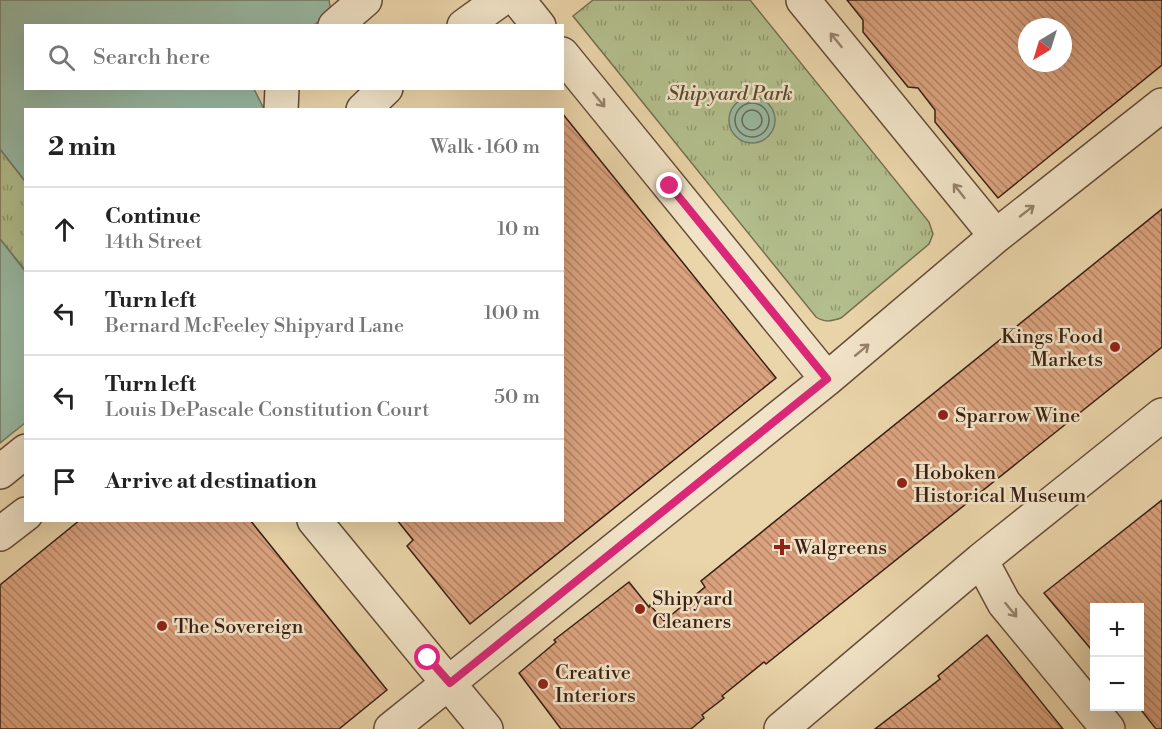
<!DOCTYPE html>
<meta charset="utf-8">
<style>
:root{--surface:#fff;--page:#f2f2f2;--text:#222;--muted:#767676;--line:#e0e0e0}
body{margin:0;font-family:"Libre Bodoni",serif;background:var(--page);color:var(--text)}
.controls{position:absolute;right:18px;bottom:18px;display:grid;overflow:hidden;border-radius:0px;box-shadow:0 6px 24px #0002}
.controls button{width:54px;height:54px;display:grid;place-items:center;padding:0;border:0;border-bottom:2px solid var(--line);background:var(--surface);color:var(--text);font:30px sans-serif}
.compass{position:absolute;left:1018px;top:18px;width:54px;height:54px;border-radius:50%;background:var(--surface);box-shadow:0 6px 24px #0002;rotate:218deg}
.stop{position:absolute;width:18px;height:18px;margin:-14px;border:4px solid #db2777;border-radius:50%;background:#fff}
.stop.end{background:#db2777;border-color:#fff;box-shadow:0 2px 6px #0008}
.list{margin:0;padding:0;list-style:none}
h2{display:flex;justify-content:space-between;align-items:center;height:78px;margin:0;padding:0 24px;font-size:26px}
h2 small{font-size:20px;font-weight:400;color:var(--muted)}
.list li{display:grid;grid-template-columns:39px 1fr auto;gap:18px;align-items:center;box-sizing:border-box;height:84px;padding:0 24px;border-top:2px solid var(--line)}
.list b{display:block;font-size:22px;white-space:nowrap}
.list p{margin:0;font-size:20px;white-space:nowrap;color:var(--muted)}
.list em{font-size:20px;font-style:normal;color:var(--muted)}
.icon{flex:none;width:33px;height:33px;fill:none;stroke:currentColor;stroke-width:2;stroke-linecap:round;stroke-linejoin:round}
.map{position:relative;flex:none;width:1162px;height:729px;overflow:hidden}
.search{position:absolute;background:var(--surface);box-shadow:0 6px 24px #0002;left:24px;top:24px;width:540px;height:66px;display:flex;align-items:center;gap:15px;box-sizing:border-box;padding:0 21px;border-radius:0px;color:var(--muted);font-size:22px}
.panel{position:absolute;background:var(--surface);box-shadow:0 6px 24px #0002;left:24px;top:108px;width:540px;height:414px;border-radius:0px}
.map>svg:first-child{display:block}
.park{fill:url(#park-tufts);stroke:#766e4f;stroke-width:1.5}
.water{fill:#99b9a2;stroke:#737b68;stroke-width:1.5}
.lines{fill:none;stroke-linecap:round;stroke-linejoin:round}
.shore{stroke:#6a6c5a;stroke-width:1.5}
.building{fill:url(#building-back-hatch);stroke:#3a1f12;stroke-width:1.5;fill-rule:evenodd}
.minor-casing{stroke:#664c38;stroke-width:36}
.minor{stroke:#f1e3c7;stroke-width:33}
.oneway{stroke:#96816c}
.route{stroke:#db2777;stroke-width:8}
.poi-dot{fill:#8f2418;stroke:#f1e3c7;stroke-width:2}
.labels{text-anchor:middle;stroke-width:5;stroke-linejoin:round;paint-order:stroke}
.park-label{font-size:20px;font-style:italic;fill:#584730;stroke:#f1e3c7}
.poi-label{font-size:20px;fill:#3a1f12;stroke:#f1e3c7;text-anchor:start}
</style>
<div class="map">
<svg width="1162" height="729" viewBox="0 0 1162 729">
<defs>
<pattern id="park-tufts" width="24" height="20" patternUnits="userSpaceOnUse" patternTransform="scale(1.5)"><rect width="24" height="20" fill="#b2be8c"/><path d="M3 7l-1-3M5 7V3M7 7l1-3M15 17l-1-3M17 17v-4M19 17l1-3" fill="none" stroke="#929a71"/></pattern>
<pattern id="building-back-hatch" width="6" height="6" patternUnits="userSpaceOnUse" patternTransform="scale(1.5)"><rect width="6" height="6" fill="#daa27e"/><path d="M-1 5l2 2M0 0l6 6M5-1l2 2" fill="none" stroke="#b28366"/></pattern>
</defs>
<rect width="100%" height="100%" fill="#ead4a9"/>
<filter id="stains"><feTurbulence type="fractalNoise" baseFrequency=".00333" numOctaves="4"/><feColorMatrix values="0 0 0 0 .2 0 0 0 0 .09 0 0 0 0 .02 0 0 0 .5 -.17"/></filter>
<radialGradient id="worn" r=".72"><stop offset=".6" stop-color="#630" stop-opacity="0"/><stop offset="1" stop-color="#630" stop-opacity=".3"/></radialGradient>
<path class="park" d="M 593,0 L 750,0 L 929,222 L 933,234 L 929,244 L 841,318 C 832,321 825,323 816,317 L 573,16 Z
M 0,149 L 25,181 L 25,270 L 0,239 Z"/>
<path class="water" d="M 0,0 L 329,0 L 331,12 L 314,25 L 26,26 L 26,88 L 254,89 L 264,109 L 26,110 L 25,181 L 0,149 Z
M729 120a23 23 0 1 1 46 0a23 23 0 1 1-46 0Z
M 0,239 L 25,271 L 25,423 L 0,443 Z"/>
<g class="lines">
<path class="shore" d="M735 120a17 17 0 1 1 34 0a17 17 0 1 1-34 0Z
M742 120a10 10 0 1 1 20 0a10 10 0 1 1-20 0Z"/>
</g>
<path class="building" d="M 847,0 L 1162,0 L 1162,65 L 998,198 L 935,122 L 935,110 L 918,88 L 908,87 L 863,32 L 863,20 ZM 1027,27 L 1063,27 L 1063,63 L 1027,63 Z
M 562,113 L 776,378 L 470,624 L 407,546 L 413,540 L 397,520 L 562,520 Z
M 1162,209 L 1162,347 L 766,664 L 764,662 L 722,696 L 724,698 L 702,715 L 704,718 L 691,729 L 561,729 L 519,673 L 556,642 L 554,640 L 629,582 L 649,607 L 650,605 L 664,621 L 705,587 L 701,581 Z
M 1162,500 L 1162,729 L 1156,729 L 1138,706 L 1140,706 L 1140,608 L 1095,608 L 1095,654 L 1044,593 Z
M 80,520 L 250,520 L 387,690 L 339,729 L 0,729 L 0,585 Z
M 987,635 L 1063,729 L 875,729 L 940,679 L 938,676 Z"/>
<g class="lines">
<g class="minor-casing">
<path id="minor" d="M 518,0 L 539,26
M 803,0 L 996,236
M 335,26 L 365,0
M 464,26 L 500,0
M 562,54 L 827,379
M 281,110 L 282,88
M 363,110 L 386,88
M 0,472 L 26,451
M 314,520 L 486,729
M 0,534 L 26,514
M 981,560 L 1004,603 L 1108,729
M 391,729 L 827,379 L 996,236 L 1162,105
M 781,729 L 981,560 L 1162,415"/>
</g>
<use href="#minor" class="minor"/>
</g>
<defs><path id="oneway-shaft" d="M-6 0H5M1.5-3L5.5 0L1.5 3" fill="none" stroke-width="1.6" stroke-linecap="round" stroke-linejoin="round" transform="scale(1.5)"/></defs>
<g class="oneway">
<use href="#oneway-shaft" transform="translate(836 40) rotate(-129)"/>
<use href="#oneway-shaft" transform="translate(599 100) rotate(51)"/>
<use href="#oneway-shaft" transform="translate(959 191) rotate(-128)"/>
<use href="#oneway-shaft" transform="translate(1027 211) rotate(-38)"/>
<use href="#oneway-shaft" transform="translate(862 350) rotate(-40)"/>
<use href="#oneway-shaft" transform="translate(1011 610) rotate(51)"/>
</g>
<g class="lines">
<path class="route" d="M 428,658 L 450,683 L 827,379 L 670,186"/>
</g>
<g class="poi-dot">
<circle cx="1115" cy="347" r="6"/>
<circle cx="943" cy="415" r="6"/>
<circle cx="902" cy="483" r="6"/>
<path d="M779 538h6v6h6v6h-6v6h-6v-6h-6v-6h6z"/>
<circle cx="640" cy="609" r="6"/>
<circle cx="162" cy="626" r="6"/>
<circle cx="543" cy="684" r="6"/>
</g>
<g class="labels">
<g class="park-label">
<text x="730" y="100">Shipyard Park</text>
</g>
<g class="poi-label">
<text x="1103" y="343" text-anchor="end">Kings Food<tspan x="1103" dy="23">Markets</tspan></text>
<text x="955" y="422">Sparrow Wine</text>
<text x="914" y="479">Hoboken<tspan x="914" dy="23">Historical Museum</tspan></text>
<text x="794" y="554">Walgreens</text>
<text x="652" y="605">Shipyard<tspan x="652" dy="23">Cleaners</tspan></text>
<text x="174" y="633">The Sovereign</text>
<text x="555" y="679">Creative<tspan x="555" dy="23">Interiors</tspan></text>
</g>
</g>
<rect width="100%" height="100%" filter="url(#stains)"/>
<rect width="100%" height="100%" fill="url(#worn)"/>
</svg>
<div class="controls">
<button>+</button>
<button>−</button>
</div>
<svg class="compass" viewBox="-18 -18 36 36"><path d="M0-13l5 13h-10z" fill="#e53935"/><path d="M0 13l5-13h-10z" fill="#767676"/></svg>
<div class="stop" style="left:428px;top:658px"></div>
<div class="stop end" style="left:670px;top:186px"></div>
<div class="search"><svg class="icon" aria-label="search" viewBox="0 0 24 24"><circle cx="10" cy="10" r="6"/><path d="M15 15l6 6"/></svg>Search here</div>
<section class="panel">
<h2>2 min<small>Walk · 160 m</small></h2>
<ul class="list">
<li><svg class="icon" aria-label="ahead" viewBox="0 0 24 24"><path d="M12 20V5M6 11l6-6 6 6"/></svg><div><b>Continue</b><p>14th Street</p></div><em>10 m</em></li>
<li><svg class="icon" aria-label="left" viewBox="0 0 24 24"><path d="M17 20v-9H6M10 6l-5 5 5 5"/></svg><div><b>Turn left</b><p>Bernard McFeeley Shipyard Lane</p></div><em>100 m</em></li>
<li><svg class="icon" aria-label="left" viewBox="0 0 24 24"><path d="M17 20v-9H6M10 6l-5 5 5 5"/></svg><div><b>Turn left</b><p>Louis DePascale Constitution Court</p></div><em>50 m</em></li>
<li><svg class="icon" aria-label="arrive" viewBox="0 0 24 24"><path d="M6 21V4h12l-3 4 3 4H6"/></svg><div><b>Arrive at destination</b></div></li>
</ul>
</section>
</div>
